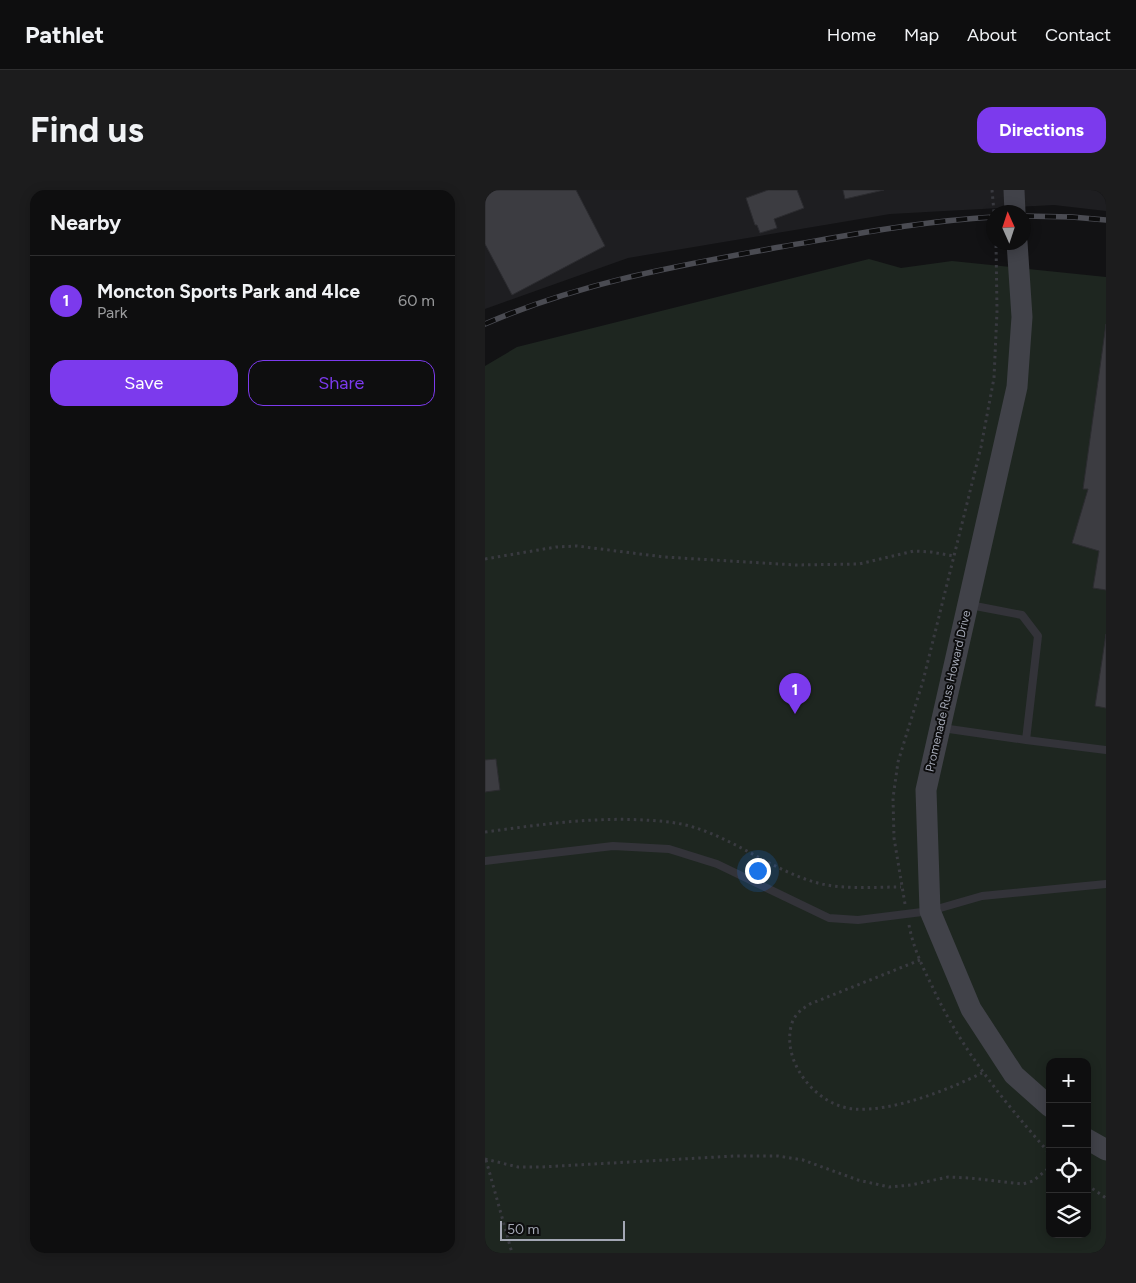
<!DOCTYPE html>
<meta charset="utf-8">
<style>
:root{--surface:#0e0e0f;--page:#1c1c1d;--text:#f1f3f6;--muted:#9b9c9e;--line:#2e2e2f;--accent:#7c3aed}
body{margin:0;font-family:Figtree,sans-serif;background:var(--page);color:var(--text)}
.controls{position:absolute;right:15px;bottom:15px;display:grid;overflow:hidden;border-radius:10px;box-shadow:0 2px 12px #0003}
.controls button{width:45px;height:45px;display:grid;place-items:center;padding:0;border:0;border-bottom:1px solid var(--line);background:var(--surface);color:var(--text);font:25px sans-serif}
.compass{position:absolute;left:501px;top:15px;width:45px;height:45px;border-radius:50%;background:var(--surface);box-shadow:0 2px 12px #0003;rotate:357deg}
.scale{position:absolute;left:15px;bottom:12px;width:125px;box-sizing:border-box;padding-left:5px;border:2px solid #a3a7b4;border-top:0;font-size:14px;line-height:18px;white-space:nowrap;color:#a3a7b4;-webkit-text-stroke:4px #0d0d0e;paint-order:stroke}
.you{position:absolute;left:272px;top:680px;width:18px;height:18px;margin:-12px;border:4px solid #fff;border-radius:50%;background:#1a73e8;box-shadow:0 0 0 8px #1a73e833}
.badge{display:grid;place-items:center;width:32px;height:32px;border-radius:50%;background:var(--accent);color:#fff;font-size:16px;font-weight:700}
.pin{position:absolute;translate:-50% -41px;filter:drop-shadow(0 1px 2px #0008)}
.pin::after{content:'';position:absolute;top:26px;width:18px;height:15px;background:inherit;clip-path:polygon(0 0,100% 0,50% 100%)}
.list{margin:0;padding:0;list-style:none}
h2{display:flex;justify-content:space-between;align-items:center;height:65px;margin:0;padding:0 20px;font-size:21px}
h2 small{font-size:16px;font-weight:400;color:var(--muted)}
.list li{display:grid;grid-template-columns:32px 1fr auto;gap:15px;align-items:center;box-sizing:border-box;height:90px;padding:0 20px;border-top:1px solid var(--line)}
.list b{display:block;font-size:19px;white-space:nowrap}
.list p{margin:0;font-size:16px;white-space:nowrap;color:var(--muted)}
.list em{font-size:16px;font-style:normal;color:var(--muted)}
.actions{display:flex;gap:10px;padding:15px 20px}
.actions a{flex:1;padding:11px 0;border:1px solid var(--accent);border-radius:15px;text-align:center;font-size:18px;color:var(--accent)}
.actions .main{background:var(--accent);color:#fff}
.icon{flex:none;width:28px;height:28px;fill:none;stroke:currentColor;stroke-width:2;stroke-linecap:round;stroke-linejoin:round}
.map{position:relative;flex:none;width:621px;height:1063px;overflow:hidden;border-radius:15px}
header{display:flex;align-items:center;gap:30px;box-sizing:border-box;height:70px;padding:0 25px;background:var(--surface);border-bottom:1px solid var(--line)}
header strong{font-size:24px}
nav{display:flex;gap:28px;margin-inline-start:auto;font-size:18px}
.intro{display:flex;align-items:center;justify-content:space-between;box-sizing:border-box;height:120px;padding:0 30px}
h1{margin:0;font-size:35px}
.button{padding:12px 22px;border-radius:15px;background:var(--accent);color:#fff;font-size:18px;font-weight:700}
main{display:flex;gap:30px;padding:0 30px}
aside{flex:1;background:var(--surface);border-radius:15px;box-shadow:0 2px 12px #0003}
.map>svg:first-child{display:block}
.built{fill:#1e1e21}
.green{fill:#1e2620;fill-rule:evenodd}
.building{fill:#3c3c41;stroke:#2c2c30}
.lines{fill:none;stroke-linecap:round;stroke-linejoin:round}
.path{stroke:#393a40;stroke-width:3;stroke-dasharray:2.5 4;stroke-linecap:butt}
.lane{stroke:#333339;stroke-width:8}
.secondary{stroke:#414249;stroke-width:21}
.rail-casing{stroke:#4a4b52;stroke-width:5.5}
.rail{stroke:#0d0d0e;stroke-width:4;stroke-dasharray:11;stroke-linecap:butt}
.labels{text-anchor:middle;stroke-width:4;stroke-linejoin:round;paint-order:stroke}
.street-label{font-size:12px;fill:#a3a7b4;stroke:#0d0d0e}
</style>
<header>
<strong>Pathlet</strong>
<nav><a>Home</a><a>Map</a><a>About</a><a>Contact</a></nav>
</header>
<div class="intro"><h1>Find us</h1><a class="button">Directions</a></div>
<main>
<aside>
<h2>Nearby<small></small></h2>
<ul class="list">
<li><span class="badge">1</span><div><b>Moncton Sports Park and 4Ice</b><p>Park</p></div><em>60 m</em></li>
</ul>
<div class="actions"><a class="main">Save</a><a>Share</a></div>
</aside>
<div class="map">
<svg width="621" height="1063" viewBox="0 0 621 1063">
<rect width="100%" height="100%" fill="#121214"/>
<path class="built" d="M 0,0 L 621,0 L 621,21 L 569,15 L 405,24 L 143,68 L 0,119 Z"/>
<path class="green" d="M 384,69 L 416,78 L 467,71 L 621,87 L 621,1063 L 0,1063 L 0,176 L 32,157 ZM 565,872 L 602,872 L 602,1044 L 565,1044 Z"/>
<path class="building" d="M 0,0 L 91,0 L 120,56 L 27,105 L 0,54 Z
M 283,0 L 312,0 L 319,18 L 289,29 L 292,38 L 275,43 L 272,35 L 270,35 L 261,8 Z
M 358,0 L 399,0 L 360,9 Z
M 621,134 L 621,400 L 608,398 L 614,361 L 587,353 L 603,299 L 598,299 Z
M 621,444 L 621,518 L 610,516 Z
M 11,569 L 15,600 L 0,602 L 0,570 Z"/>
<g class="lines">
<path class="path" d="M 507,0 L 509,22
M 0,369 L 71,357 L 92,356 L 179,367 L 311,375 L 374,374 L 429,361 L 446,362 L 469,366
M 0,642 C 53,635 105,627 159,630 C 175,631 192,632 208,637 C 251,650 286,679 329,692 C 356,700 388,697 416,697
M 420,714 L 409,648 L 408,608 L 413,572 L 438,491 L 496,257 L 509,188 L 512,121 L 511,52
M 424,735 C 428,757 437,776 447,796 C 477,861 518,910 565,964
M 435,770 L 325,814 C 317,819 310,824 307,833 C 295,871 331,916 369,919 C 407,922 463,900 497,883
M 0,969 L 33,977 L 57,977 L 249,966 L 293,966 L 318,970 L 373,990 L 404,997 L 426,995 L 463,987 L 484,988 L 538,994 L 548,991 L 565,977
M 1,970 L 27,1063
M 602,995 L 621,1008"/>
<path class="lane" d="M 457,538 L 541,550 L 553,446 L 537,425 L 485,415
M 541,550 L 621,560
M 0,671 L 128,656 L 184,659 L 232,674 L 344,728 L 373,730 L 445,721 L 497,706 L 621,694"/>
<path class="secondary" d="M 529,0 L 530,22
M 532,52 L 537,127 L 532,197 L 441,600 L 445,721 L 486,819 L 529,885 L 565,917
M 602,949 L 621,960"/>
<g class="rail-casing">
<path id="rail" d="M 538,26 L 587,27 L 621,30
M 0,134 C 97,92 192,76 295,57 C 366,45 437,31 508,27"/>
</g>
<use href="#rail" class="rail"/>
</g>
<g class="labels">
<g class="street-label">
<text transform="translate(463 501) rotate(-77)" y="4">Promenade Russ Howard Drive</text>
</g>
</g>
</svg>
<div class="controls">
<button>+</button>
<button>−</button>
<button><svg class="icon" aria-label="locate" viewBox="0 0 24 24"><circle cx="12" cy="12" r="6"/><path d="M12 2v4M12 18v4M2 12h4M18 12h4"/></svg></button>
<button><svg class="icon" aria-label="layers" viewBox="0 0 24 24"><path d="M12 4l9 5-9 5-9-5zM3 14l9 5 9-5"/></svg></button>
</div>
<svg class="compass" viewBox="-18 -18 36 36"><path d="M0-13l5 13h-10z" fill="#e53935"/><path d="M0 13l5-13h-10z" fill="#9b9c9e"/></svg>
<div class="scale">50 m</div>
<div class="you"></div>
<div class="pin badge" style="left:310px;top:524px">1</div>
</div>
</main>
